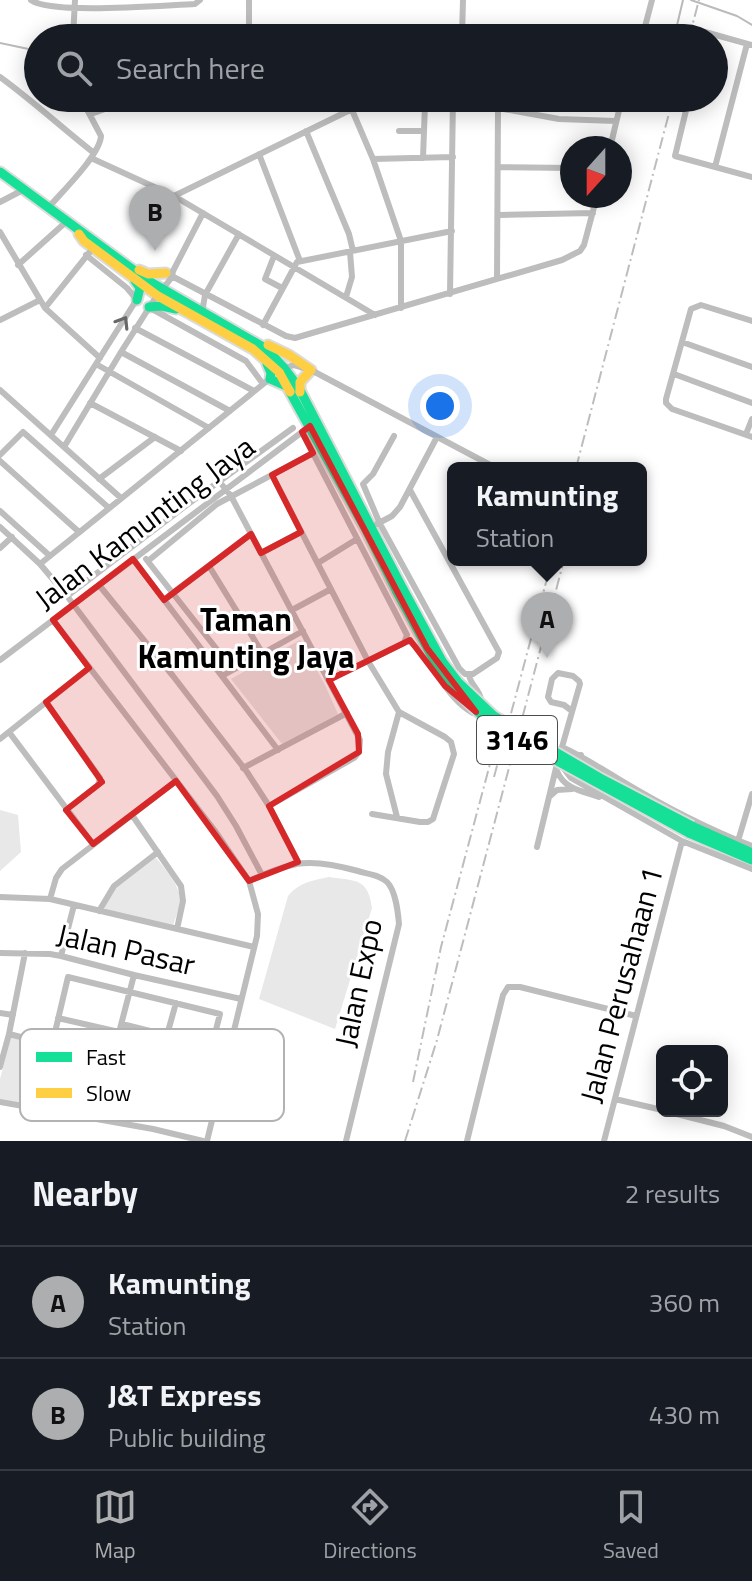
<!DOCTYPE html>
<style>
:root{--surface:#171b24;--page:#242831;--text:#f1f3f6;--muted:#9ea1a6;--line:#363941;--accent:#adaeaf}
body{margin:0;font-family:"Titillium Web",sans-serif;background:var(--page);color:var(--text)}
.controls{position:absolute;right:24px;bottom:24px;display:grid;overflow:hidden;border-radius:12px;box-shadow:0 4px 20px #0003}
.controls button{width:72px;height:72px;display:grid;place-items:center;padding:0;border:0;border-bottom:2px solid var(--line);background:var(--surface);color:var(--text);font:40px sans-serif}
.compass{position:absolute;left:560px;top:136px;width:72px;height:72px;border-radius:50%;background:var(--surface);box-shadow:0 4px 20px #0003;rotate:201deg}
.you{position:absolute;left:440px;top:406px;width:28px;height:28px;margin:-20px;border:6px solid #fff;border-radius:50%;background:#1a73e8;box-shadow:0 0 0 12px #1a73e833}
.badge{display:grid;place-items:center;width:52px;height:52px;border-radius:50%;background:var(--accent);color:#111;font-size:26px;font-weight:700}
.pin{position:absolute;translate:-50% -66px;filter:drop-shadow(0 2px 4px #0008)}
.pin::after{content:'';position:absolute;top:42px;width:28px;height:24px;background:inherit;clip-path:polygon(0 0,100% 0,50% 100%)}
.popup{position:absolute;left:447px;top:462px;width:200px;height:104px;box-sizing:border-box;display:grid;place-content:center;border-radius:12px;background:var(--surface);filter:drop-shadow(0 2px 6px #0005);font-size:26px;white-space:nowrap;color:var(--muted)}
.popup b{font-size:30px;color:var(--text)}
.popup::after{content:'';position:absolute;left:50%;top:100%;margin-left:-16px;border:16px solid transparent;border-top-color:var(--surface)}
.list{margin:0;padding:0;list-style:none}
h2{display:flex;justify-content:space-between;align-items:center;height:104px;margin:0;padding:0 32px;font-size:34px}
h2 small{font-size:26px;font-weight:400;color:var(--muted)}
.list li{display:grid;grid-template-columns:52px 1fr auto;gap:24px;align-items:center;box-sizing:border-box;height:112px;padding:0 32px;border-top:2px solid var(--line)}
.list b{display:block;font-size:30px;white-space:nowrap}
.list p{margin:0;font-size:26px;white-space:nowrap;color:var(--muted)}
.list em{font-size:26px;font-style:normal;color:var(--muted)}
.icon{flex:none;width:44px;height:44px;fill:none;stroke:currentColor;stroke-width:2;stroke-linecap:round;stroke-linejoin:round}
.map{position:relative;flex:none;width:752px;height:1141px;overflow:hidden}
.search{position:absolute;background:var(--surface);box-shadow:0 4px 20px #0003;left:24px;right:24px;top:24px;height:88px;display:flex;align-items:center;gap:20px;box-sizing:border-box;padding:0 28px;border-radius:44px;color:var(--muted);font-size:30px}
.sheet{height:328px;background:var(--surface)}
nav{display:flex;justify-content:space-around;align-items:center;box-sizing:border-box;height:112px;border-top:2px solid var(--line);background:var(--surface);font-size:22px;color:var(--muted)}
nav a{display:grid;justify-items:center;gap:4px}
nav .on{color:var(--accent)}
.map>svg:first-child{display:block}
.green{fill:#e8e8e8}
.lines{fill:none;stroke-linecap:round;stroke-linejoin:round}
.stream{stroke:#bababa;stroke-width:2}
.fast-casing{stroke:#dbdbdb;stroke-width:13}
.slow-casing{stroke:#dbdbdb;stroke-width:13}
.street{stroke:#bdbdbd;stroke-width:6}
.fast{stroke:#16e098;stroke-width:9}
.slow{stroke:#ffcf43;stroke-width:9}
.rail{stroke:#bdbdbd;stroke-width:2;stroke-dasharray:12 4 2 4;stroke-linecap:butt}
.fast-bridge-casing{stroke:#dbdbdb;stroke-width:13;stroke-linecap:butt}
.fast-bridge{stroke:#16e098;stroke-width:9}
.oneway{stroke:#686868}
.marked{fill:#d62828;fill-opacity:0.2;stroke:#d62828;stroke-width:6;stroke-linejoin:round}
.labels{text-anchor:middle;stroke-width:6;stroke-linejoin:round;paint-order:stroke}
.shield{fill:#fff;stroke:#4c4c4c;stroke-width:2}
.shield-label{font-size:28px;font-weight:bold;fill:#000}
.street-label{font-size:30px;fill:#000;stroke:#fff}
.neighbourhood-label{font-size:32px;font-weight:bold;fill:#000;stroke:#fff}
.key{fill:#fff;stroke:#b2b2b2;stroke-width:2}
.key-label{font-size:22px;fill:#000}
</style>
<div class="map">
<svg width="752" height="1141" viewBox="0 0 752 1141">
<rect width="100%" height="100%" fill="#fff"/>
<path class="green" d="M 300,640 L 324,683 L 338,714 L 282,744 L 231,679 Z
M 0,810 L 18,815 L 21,852 L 0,871 Z
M 154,855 C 163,867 181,885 180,901 C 180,909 175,918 173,926 L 103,909 L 113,890 Z
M 329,877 C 356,881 368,878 372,908 L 335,1029 L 259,999 L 288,896 C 298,883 313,880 329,877 Z
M 11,1037 L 45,1046 L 42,1059 L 132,1080 L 125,1120 L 0,1100 L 0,1079 Z"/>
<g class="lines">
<path class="stream" d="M 691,0 L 737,16 L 752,25
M 674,38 L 683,0
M 0,43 L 38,51
M 656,102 L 657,98"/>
<g class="fast-casing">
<path id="fast" d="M 0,172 L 147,280 L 263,347 C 279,360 290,374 301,392 L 403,589
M 135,281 L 140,288 L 137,300
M 149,307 L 162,306 L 176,309
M 267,364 L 271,373 L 270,379 L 286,386
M 290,392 L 365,528 L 397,592
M 692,826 L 752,853
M 689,833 L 752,860"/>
</g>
<g class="slow-casing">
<path id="slow" d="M 79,234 L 84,241 L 158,296 L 253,349 L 279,372 L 290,392
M 139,270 L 148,274 L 166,273
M 268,345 L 289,355 L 311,370 L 300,382 L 300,392"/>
</g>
<path class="street" d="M 31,0 C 51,15 165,5 195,4 L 200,0
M 249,0 L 249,35
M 462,36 L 463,0
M 73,38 L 75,0
M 642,38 L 652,0
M 704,38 L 705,32 L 752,45
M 0,77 C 33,101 62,128 94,153
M 689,98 L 675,156 L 752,177
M 352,110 L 373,159 L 401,241 L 401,308
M 91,114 L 105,109 L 212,107 L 236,98
M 306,131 L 349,234 L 353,251
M 399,131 L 424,131
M 610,148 L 622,98
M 259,154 L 300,261
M 91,158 L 174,196 L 375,315
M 423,158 L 425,104
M 373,159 L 453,157
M 498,167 L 572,168
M 715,167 L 747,44
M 174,196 L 346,112 L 372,104 L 425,104 L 498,108 L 559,119 L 616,121
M 0,202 L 23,190
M 48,208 C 61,193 100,155 101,136 L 81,98
M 499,215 L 593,213
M 0,232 L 45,308 L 100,358
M 86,255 L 127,288 L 137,300
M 274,256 L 265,279 L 282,288
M 18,265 L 66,222
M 166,273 L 286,336 L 295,338 L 562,260 L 580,251 L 584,245 L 597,196
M 497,279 L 498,108
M 450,294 L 453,98
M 346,297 L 352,277 L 350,252
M 45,308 L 93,248
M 152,309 L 246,361 L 263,384
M 202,313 L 205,295 L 239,234
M 0,320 L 40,300
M 752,321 L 701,305 L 691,309 L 666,399 L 666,403 L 672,409 L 752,437
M 263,325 L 297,262 L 452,231
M 135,328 L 254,391
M 682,342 L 752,367
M 121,352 L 230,411
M 96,364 L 209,428
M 285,368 L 294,365 L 311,370 L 496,468
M 674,374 L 752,403
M 0,390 L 121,498
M 90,403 L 181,451
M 302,432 L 407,635 L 404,643 L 329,680
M 746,434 L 752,419
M 51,435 L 137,299
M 394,436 L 373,474 L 363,484 L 380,524 L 459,668 L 465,674 L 473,674 L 497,658 L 499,652 L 410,490
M 64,447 L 121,352 L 154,300 L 172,277 L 173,271 L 203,213
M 0,455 L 23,432 L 109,508
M 0,461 L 79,532
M 272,475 L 368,661 L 399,712 L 388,752 L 386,774 L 397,817
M 99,479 L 155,437
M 219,481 L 231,496 L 360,740 L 359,752 L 354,758 L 269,806
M 0,511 L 50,556
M 377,524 L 392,516 L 400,507 L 437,437
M 0,527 L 40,564 L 67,596 L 217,796 L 236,826 L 262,875
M 0,548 L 12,537
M 261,553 L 301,532
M 133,559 L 278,750
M 146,559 L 233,670
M 148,561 L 217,504 L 313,453
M 318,563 L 357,539
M 40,564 L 272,377
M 209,566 L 263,654
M 99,585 L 173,676 L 247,772 L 269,806 L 298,862
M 170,595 L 251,534
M 67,596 L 188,504 L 293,428
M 292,610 L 331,589
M 53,620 L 215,831 L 249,881 L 258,914 L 257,936 L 207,1141
M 406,639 C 434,657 443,697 473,713 L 481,699 C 479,689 470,684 469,675
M 0,660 L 310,426
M 222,676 L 303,631
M 46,702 L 100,778 L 98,785 L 66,810
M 9,732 L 93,844
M 0,739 L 89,668
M 562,747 C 582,756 598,767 617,778 C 660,804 705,828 752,846
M 581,755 L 568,756 L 564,763 L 564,769 L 571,778 L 682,841 L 752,869
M 243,768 L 347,713
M 557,771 C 564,789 582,791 599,797
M 549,797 L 557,790 L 572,789
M 372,814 L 420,822 L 428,822 L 433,819 L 454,754 L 451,742 L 445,737 L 399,712
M 132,815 L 181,886 L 183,901 L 177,929
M 738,841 L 752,794
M 537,847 L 556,768 L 580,684 L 579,681 L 573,676 L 558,673 L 552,679 L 548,697 L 551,702 L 564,705 L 572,711
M 249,881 C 294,860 311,858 358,871 C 368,874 380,875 387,882 C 396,891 398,913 399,924 L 346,1141
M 0,897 L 50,899 L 254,947
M 50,899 L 56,878 L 62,869 L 176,781
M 99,911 L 114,886 L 158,852
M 0,953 L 50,954 L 61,956 L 134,975 L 241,999
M 61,956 L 74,905
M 0,1013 L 13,1015
M 58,1018 L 119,1032
M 122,1024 L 166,1035
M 9,1034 L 52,1045
M 0,1067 L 9,1034 L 25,953
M 109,1071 L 134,975
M 154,1081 L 176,1003
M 201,1088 L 220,1014 L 68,977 L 52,1045 L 52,1055 C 107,1070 162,1085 220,1090
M 615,1099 L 662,1110
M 0,1102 L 153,1129 L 203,1141
M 665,1111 L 724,1126 L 752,1137
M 467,1141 L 503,995 L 508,987 L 520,987 L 636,1016
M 604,1141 L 682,841"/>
<use href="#fast" class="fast"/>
<use href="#slow" class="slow"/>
<path class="rail" d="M 689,38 L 699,0
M 576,468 L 673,98
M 494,777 L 552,560
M 413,1082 L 441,947 L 490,764
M 405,1141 L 437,1040 L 564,560"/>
<g class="fast-bridge-casing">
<path id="fast-bridge" d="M 403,589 L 442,661 L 458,682 L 494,716 L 600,778 L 692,826
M 397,592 L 436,664 L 456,690 L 479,713 L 517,739 L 689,833"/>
</g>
<use href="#fast-bridge" class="fast-bridge"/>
</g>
<defs><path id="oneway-chevron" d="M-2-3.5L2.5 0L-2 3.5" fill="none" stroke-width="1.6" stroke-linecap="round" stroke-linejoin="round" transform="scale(2)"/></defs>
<use class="oneway" href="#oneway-chevron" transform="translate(123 322) rotate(-58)"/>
<path class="marked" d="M 310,426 L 427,648 L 476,712 L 445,686 L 410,640 L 329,680 L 358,734 L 359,752 L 269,806 L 298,862 L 249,881 L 176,781 L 93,844 L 66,810 L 102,782 L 46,702 L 89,668 L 53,620 L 133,559 L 164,600 L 251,534 L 261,553 L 301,532 L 272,475 L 313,453 L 302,432 Z"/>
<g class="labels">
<rect class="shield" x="477" y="716" width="80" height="48" rx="6"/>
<g class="shield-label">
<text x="517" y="750">3146</text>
</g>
<g class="street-label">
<text transform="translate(145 523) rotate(-37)" y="10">Jalan Kamunting Jaya</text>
<text transform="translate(126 950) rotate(13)" y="10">Jalan Pasar</text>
<text transform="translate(359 983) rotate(-78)" y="10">Jalan Expo</text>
<text transform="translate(622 985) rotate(-75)" y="10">Jalan Perusahaan 1</text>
</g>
<g class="neighbourhood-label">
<text x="246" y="631">Taman<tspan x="246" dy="37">Kamunting Jaya</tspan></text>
</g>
</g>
<rect x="20" y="1029" width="264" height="92" rx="12" class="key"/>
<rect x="36" y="1052" width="36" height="10" fill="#16e098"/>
<rect x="36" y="1088" width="36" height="10" fill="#ffcf43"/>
<g class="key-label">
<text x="86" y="1065">Fast</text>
<text x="86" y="1101">Slow</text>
</g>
</svg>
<div class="controls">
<button><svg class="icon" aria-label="locate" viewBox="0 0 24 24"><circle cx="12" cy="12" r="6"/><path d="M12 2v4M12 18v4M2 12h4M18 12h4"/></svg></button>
</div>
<svg class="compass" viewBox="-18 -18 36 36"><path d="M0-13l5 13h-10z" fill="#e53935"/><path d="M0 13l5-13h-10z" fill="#9ea1a6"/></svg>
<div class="you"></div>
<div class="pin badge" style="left:547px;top:658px">A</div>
<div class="popup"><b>Kamunting</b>Station</div>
<div class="pin badge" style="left:155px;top:251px">B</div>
<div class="search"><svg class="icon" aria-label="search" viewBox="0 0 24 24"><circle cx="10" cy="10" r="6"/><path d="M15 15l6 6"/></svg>Search here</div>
</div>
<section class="sheet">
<h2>Nearby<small>2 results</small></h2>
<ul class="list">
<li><span class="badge">A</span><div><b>Kamunting</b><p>Station</p></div><em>360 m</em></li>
<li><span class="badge">B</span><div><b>J&amp;T Express</b><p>Public building</p></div><em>430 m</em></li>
</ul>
</section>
<nav>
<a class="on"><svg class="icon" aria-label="map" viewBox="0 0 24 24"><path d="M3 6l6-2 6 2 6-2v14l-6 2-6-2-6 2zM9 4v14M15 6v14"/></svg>Map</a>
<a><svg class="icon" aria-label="directions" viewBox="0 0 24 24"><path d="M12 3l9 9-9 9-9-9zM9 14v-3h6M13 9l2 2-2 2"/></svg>Directions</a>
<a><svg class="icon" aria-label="saved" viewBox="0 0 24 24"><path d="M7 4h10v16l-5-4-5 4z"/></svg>Saved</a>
</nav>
